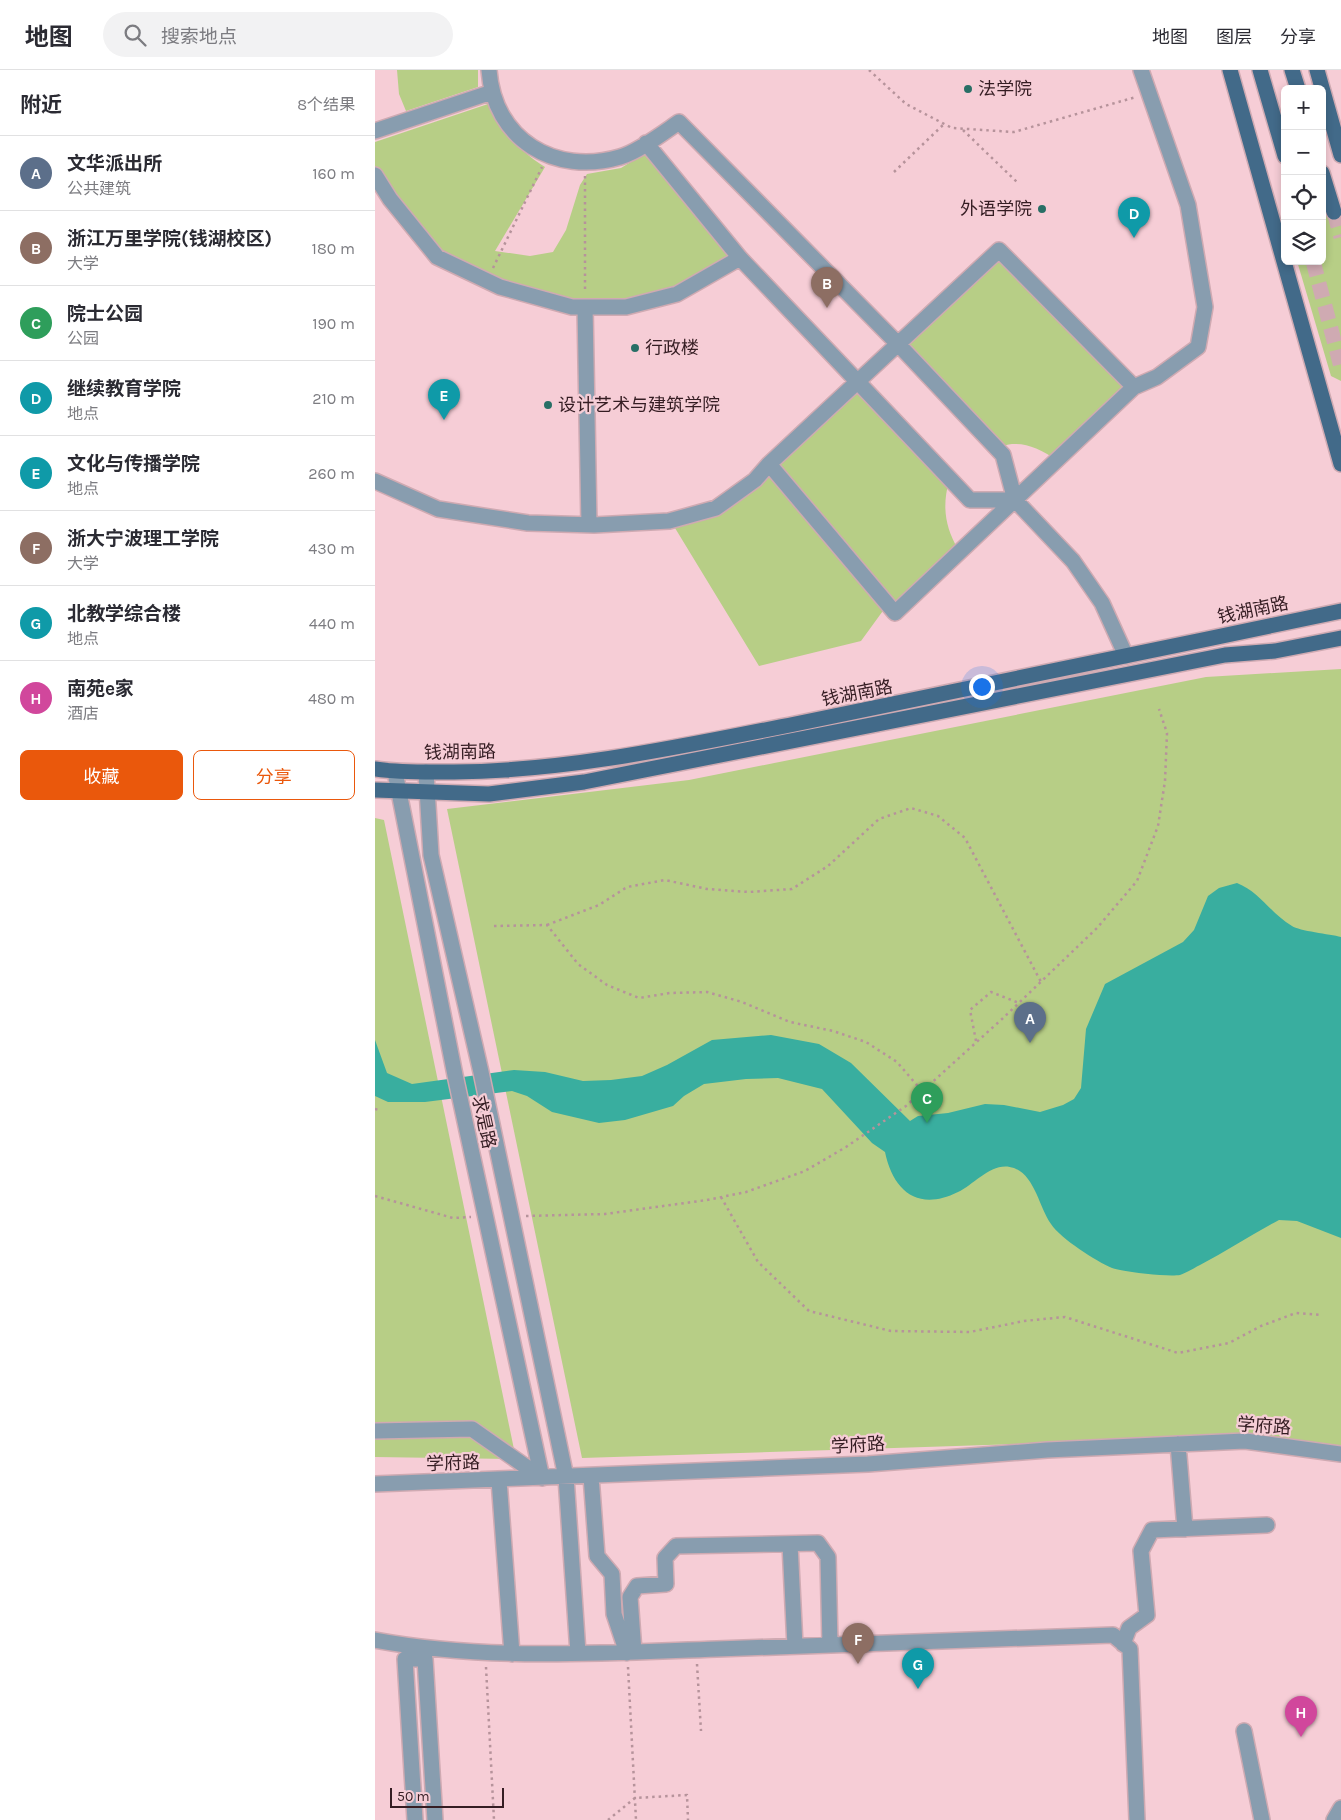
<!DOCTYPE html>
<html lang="zh">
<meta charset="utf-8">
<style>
:root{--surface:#fff;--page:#f2f2f3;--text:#2b2b33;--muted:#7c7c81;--line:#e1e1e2;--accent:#ea580c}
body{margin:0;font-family:Karla,"Noto Sans SC",sans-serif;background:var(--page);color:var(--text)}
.controls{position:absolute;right:15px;top:15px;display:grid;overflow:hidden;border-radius:8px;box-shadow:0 2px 8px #0003}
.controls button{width:45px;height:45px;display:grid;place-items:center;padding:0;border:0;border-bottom:1px solid var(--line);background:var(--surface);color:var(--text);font:25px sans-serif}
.scale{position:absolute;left:15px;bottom:12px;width:114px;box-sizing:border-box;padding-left:5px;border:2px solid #351d23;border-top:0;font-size:14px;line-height:18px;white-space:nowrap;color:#351d23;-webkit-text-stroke:4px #f6cdd6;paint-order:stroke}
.you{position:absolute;left:606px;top:616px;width:18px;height:18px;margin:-12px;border:4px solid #fff;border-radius:50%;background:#1a73e8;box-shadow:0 0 0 8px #1a73e833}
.badge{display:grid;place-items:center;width:32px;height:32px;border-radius:50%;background:var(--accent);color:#fff;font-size:16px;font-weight:700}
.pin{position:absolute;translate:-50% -41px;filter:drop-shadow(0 1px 2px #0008)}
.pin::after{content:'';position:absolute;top:26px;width:18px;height:15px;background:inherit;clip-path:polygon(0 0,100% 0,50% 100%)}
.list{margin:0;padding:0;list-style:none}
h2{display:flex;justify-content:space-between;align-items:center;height:65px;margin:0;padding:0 20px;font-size:21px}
h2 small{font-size:16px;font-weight:400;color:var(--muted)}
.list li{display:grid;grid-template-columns:32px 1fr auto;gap:15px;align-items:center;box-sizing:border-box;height:75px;padding:0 20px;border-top:1px solid var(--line)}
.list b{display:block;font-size:19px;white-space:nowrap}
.list p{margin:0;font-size:16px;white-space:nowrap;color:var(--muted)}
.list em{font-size:16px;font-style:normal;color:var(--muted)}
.actions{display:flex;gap:10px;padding:15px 20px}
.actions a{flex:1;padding:11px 0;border:1px solid var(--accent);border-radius:8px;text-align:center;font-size:18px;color:var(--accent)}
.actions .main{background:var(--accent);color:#fff}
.icon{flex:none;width:28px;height:28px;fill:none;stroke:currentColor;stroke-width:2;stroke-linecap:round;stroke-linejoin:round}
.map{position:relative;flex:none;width:966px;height:1750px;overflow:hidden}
header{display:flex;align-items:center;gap:30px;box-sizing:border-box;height:70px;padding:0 25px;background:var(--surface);border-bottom:1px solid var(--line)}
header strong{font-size:24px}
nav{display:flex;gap:28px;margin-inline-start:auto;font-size:18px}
.search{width:350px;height:45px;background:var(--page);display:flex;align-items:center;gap:12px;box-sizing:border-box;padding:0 18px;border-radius:28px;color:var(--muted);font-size:19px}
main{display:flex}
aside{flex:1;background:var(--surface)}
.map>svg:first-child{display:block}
.green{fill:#b7ce86}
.water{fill:#39ae9f}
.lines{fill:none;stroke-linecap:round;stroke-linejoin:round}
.major-tunnel{stroke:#cfaab2;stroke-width:15;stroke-dasharray:15 8;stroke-linecap:butt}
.minor-casing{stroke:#cfaab2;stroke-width:18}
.major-casing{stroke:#cfaab2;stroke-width:18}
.path{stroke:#b6939b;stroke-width:2.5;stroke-dasharray:2.5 4;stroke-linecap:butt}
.minor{stroke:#889daf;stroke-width:15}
.major{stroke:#426a89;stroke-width:15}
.poi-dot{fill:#286f66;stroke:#f6cdd6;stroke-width:2}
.labels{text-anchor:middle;stroke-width:4.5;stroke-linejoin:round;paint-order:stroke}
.poi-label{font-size:18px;fill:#351d23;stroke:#f6cdd6;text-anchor:start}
.street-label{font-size:18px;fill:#351d23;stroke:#f6cdd6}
</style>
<header>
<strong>地图</strong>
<div class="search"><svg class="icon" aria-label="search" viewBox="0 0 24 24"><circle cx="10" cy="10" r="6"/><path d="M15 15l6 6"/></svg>搜索地点</div>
<nav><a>地图</a><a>图层</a><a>分享</a></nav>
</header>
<main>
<aside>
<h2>附近<small>8个结果</small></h2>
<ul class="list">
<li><span class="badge" style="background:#5c6f8a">A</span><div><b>文华派出所</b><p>公共建筑</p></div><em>160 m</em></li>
<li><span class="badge" style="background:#8d6e63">B</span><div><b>浙江万里学院(钱湖校区)</b><p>大学</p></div><em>180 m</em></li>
<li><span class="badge" style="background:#2e9e5b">C</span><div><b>院士公园</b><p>公园</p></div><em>190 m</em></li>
<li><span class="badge" style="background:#0f9aa8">D</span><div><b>继续教育学院</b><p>地点</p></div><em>210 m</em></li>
<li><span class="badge" style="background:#0f9aa8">E</span><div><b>文化与传播学院</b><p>地点</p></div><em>260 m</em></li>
<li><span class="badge" style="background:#8d6e63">F</span><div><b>浙大宁波理工学院</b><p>大学</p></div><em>430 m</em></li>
<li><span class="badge" style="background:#0f9aa8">G</span><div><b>北教学综合楼</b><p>地点</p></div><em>440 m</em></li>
<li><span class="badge" style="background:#d1479c">H</span><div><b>南苑e家</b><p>酒店</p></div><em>480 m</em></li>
</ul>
<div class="actions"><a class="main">收藏</a><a>分享</a></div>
</aside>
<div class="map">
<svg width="966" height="1750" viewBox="0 0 966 1750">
<rect width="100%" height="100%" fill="#f6cdd6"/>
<path class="green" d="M 22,0 L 103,0 L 103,17 L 31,41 L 24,24 Z
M 116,33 C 128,62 143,80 170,97 L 120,181 L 155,186 L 178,182 L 191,160 L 205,115 L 212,104 L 246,98 L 269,84 L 357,185 L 301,221 L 252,233 L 199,233 L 129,214 L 66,184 L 0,98 L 0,72 Z
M 966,140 L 966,311 L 956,306 L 922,191 L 947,191 L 947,145 Z
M 631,191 L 748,313 L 750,320 L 680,389 C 664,378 646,370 627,376 L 535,278 L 535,271 L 620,192 Z
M 481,316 L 574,411 C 567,436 570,457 583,479 L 525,534 L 520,532 L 400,396 Z
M 395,402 L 510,538 L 486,571 L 384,596 L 300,458 C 345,446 364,437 395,402 Z
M 966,599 L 966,1377 L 862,1367 L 207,1388 L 72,739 L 314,710 L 831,607 Z
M 0,748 L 9,750 L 141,1389 L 0,1387 Z"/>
<path class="water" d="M 862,813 C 885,822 896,844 917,856 C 924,861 955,864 966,867 L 966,1168 L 922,1151 L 904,1150 C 877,1164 852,1181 825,1195 C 819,1198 811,1203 805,1205 C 792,1207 749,1202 737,1198 C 721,1191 686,1169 676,1154 C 664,1137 660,1106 639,1098 C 618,1090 600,1114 583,1122 C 543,1142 518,1121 510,1082 L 497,1073 L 447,1019 L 403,1008 L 371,1009 L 329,1014 L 309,1026 L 298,1036 L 250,1050 L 224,1053 L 177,1042 L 152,1026 L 137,1021 L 50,1032 L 13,1032 L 0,1026 L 0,970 L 12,1003 L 37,1014 L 139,1000 L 170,1002 L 208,1011 L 236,1010 L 267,1006 L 292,995 L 337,970 L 396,965 L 444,974 L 476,993 L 535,1051 L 543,1046 L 573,1043 L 610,1034 L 629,1035 L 665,1042 L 688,1035 L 699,1029 L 706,1018 L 711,959 L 730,914 L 808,872 L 819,860 L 833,826 L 844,818 Z"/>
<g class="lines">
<path class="major-tunnel" d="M 959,142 L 966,167
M 938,191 L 966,297"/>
<g class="minor-casing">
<path id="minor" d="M 114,0 C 119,70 180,106 245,87 C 263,82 288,63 304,52 L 523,274 L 628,385 L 640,430 L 595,430 L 365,188 L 271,73
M 0,61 L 117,22
M 0,105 L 15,129 L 62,187 L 125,217 L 197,237 L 251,237 L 302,224 L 365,188
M 210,237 L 214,455
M 394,394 L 624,180 L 759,317
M 0,411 L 63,439 L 153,453 L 219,455 L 294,451 L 341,438 L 380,410 L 394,394 L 520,543 L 759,317 L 782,307 L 823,277 L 830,237 L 813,135 L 766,0
M 640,430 L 698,491 L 727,533 L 751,586
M 20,702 L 80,1005 L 167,1408
M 51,702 L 56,785 L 106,1002 L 191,1407 L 203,1583
M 0,1361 L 97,1359 L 167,1408
M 803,1374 L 810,1459
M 216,1406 L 222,1486 L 237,1504 L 239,1544 L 252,1583
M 124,1410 L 137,1584
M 0,1414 L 493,1394 L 672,1380 L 870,1371 L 966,1384
M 415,1474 L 420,1576
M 0,1570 C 113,1591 228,1583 342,1579 C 474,1575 606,1570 738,1565 L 755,1579 L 762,1750
M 748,1574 L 754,1558 L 772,1545 L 766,1481 L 777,1460 L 892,1455
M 259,1582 L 255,1527 L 262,1516 L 291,1514 L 290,1488 L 301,1476 L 443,1473 L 453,1487 L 455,1575
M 869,1661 L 887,1750
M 40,1750 L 30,1589 L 50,1589 L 60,1750
M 959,1750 L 966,1738"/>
</g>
<g class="major-casing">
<path id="major" d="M 855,0 L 966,394
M 885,0 L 910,86
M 917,0 L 923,19
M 942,0 L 966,85
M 947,103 L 959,142
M 0,699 C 26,703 52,702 79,702 C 194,701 308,676 420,654 C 602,618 784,579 966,541
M 0,720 L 114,724 L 209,712 L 850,585 L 900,581 L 966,568"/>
</g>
<path class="path" d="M 494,0 L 531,34 L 577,58 L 639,62 L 761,27
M 588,60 L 643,113
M 519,102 L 569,54
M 210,106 L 210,223
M 118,198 L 167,97
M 172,855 L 224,835 L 252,817 L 290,810 L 332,819 L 374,822 L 417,819 L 453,796 L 504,749 L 536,738 L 563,746 L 590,768 L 666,912
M 119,856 L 172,855 L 203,894 L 232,915 L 264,928 L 295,923 L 332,922 L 367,932 L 415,952 L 458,961 L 491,972 L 522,992 L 547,1021
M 601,971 L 595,940 L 616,922 L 644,933
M 0,1039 L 4,1040
M 0,1126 L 78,1148 L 96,1147
M 346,1127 L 383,1192 L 434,1241 L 516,1261 L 595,1262 L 649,1251 L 690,1247 L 803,1283 L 854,1273 L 886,1256 L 921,1243 L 946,1245
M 151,1146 L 230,1144 L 332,1130 L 371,1122 L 430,1101 L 471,1077 L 531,1036 L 627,949 L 722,858 L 762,811 L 783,756 L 790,711 L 792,663 L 784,639
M 322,1594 L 326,1661
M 111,1597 L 119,1750
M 253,1597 L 261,1750
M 233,1750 L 260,1728 L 312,1725 L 313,1750"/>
<use href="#minor" class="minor"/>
<use href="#major" class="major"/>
</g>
<g class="poi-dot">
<circle cx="593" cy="19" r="5"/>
<circle cx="667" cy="139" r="5"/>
<circle cx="260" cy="278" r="5"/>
<circle cx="173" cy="335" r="5"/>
</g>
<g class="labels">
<g class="poi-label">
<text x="603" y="25">法学院</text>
<text x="657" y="145" text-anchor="end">外语学院</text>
<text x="270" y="284">行政楼</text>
<text x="183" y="341">设计艺术与建筑学院</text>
</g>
<g class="street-label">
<text transform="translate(878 540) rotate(-12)" y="6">钱湖南路</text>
<text transform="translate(482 623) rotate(-11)" y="6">钱湖南路</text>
<text transform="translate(85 682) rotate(-1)" y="6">钱湖南路</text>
<text transform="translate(109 1052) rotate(78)" y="6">求是路</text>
<text transform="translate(889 1356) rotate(4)" y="6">学府路</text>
<text transform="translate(483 1375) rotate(-3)" y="6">学府路</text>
<text transform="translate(78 1393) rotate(-2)" y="6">学府路</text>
</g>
</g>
</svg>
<div class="controls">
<button>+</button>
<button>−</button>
<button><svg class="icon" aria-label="locate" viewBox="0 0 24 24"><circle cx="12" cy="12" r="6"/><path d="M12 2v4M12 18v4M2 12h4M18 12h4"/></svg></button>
<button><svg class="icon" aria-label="layers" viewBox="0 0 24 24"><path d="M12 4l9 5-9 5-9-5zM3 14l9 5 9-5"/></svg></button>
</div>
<div class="scale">50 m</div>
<div class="you"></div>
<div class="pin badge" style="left:655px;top:973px;background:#5c6f8a">A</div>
<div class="pin badge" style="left:452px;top:238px;background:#8d6e63">B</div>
<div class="pin badge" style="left:552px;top:1053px;background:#2e9e5b">C</div>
<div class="pin badge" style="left:759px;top:168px;background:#0f9aa8">D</div>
<div class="pin badge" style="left:69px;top:350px;background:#0f9aa8">E</div>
<div class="pin badge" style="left:483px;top:1594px;background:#8d6e63">F</div>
<div class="pin badge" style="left:543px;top:1619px;background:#0f9aa8">G</div>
<div class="pin badge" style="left:926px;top:1667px;background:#d1479c">H</div>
</div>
</main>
